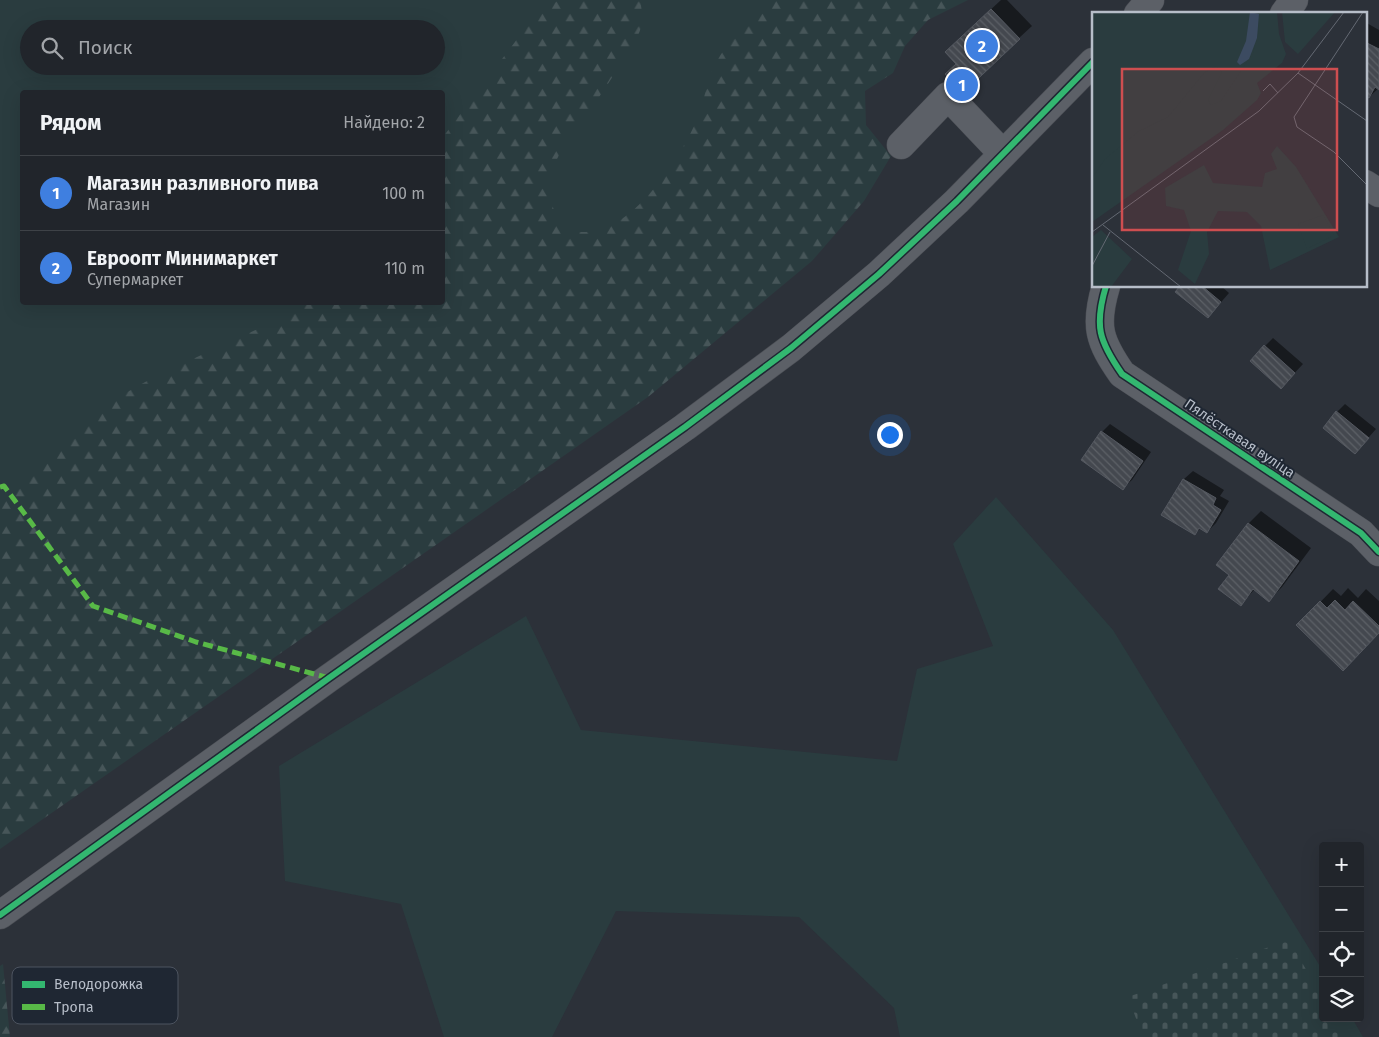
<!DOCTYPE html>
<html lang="ru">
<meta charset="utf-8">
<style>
:root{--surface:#21252b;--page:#2d3137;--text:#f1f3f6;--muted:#a2a5a9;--line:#3e4247;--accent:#868d97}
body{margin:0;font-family:"Fira Sans",sans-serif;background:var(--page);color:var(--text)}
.controls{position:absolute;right:15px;bottom:15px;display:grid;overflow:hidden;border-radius:5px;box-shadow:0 5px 20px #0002}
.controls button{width:45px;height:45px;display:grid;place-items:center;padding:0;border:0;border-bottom:1px solid var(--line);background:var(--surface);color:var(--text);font:25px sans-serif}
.you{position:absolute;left:889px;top:434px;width:18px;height:18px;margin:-12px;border:4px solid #fff;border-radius:50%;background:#1a73e8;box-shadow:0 0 0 8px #1a73e833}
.badge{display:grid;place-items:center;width:32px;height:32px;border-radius:50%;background:var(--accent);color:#fff;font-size:16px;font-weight:700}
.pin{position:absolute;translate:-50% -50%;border:2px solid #fff;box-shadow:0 1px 5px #0006}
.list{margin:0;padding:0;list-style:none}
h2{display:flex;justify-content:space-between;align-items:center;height:65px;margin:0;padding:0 20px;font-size:21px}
h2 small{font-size:16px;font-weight:400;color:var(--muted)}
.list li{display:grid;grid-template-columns:32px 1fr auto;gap:15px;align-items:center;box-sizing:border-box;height:75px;padding:0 20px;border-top:1px solid var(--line)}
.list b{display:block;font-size:19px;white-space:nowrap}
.list p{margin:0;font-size:16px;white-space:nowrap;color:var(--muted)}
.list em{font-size:16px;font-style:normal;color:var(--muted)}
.icon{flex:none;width:28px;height:28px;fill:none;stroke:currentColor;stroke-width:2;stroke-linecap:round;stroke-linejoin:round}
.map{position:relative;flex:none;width:1379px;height:1037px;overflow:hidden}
.search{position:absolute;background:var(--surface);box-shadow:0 5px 20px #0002;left:20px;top:20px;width:425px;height:55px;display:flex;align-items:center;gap:12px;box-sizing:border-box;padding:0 18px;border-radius:28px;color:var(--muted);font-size:19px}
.panel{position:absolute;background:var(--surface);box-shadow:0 5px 20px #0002;left:20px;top:90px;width:425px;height:215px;border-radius:5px}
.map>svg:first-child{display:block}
.grass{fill:#2a3c3f;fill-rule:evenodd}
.forest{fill:url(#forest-firs)}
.cemetery{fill:url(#cemetery-stones)}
.shadow{fill:#0007}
.building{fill:url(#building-back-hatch);stroke:#545860}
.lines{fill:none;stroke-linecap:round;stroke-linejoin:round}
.minor-casing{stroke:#4a4d54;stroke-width:29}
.minor{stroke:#5c6067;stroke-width:28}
.quiet{stroke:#58b947;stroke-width:5;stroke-dasharray:10 5;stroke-linecap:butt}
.cycleway-casing{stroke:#1f2733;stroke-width:9}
.cycleway{stroke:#33b770;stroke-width:6}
.labels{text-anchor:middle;stroke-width:4;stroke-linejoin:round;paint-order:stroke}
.street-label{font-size:14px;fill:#b7bec9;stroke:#1f2733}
.inset-road{fill:none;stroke:#646973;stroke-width:1}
.view{fill:#ce4e50;fill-opacity:0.15;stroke:#ce4e50;stroke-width:2.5}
.inset-edge{fill:none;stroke:#b7bec9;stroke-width:2.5}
.key{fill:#1f2733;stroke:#4d5460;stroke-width:1}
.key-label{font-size:14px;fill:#b7bec9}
</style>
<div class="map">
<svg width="1379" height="1037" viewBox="0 0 1379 1037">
<defs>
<pattern id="forest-firs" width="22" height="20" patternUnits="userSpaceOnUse" patternTransform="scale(1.25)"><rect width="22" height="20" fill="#2a3c3f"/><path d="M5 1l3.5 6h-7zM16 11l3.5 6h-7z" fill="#475659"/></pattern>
<pattern id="cemetery-stones" width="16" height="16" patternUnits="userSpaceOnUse" patternTransform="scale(1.25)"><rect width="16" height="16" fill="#2a3c3f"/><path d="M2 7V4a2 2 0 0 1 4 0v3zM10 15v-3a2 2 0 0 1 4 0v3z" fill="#475659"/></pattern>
<pattern id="building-back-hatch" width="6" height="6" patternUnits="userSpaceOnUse" patternTransform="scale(1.25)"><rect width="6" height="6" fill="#44484f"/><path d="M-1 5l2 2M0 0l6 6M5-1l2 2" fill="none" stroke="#5d6167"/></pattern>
</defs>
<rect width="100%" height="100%" fill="#2c3139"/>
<path class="grass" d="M 0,0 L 843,0 L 758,132 L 0,747 ZM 29,29 L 436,29 L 436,66 L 29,66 ZM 22,92 L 442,92 L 442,302 L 22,302 Z
M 996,497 L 1113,630 L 1323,971 L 1323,1018 L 1352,1018 L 1363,1037 L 900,1037 L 894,1008 L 799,917 L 616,911 L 552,1037 L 444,1037 L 401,904 L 285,881 L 279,766 L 526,616 L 581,730 L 897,761 L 917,669 L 993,646 L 953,544 Z"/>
<path class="forest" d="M 559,0 L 638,0 L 641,3 C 641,9 643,16 642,22 C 641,34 629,52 622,62 C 613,76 604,90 595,103 C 576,129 556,150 550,181 C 547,197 554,216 566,226 C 573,232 577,232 586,232 C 633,232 682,156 698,117 C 705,100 706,80 716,63 C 728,39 752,19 770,0 L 968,0 L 928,20 L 905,46 L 893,73 L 865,91 L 866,125 L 891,156 L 864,201 L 812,261 L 648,397 L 0,849 L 0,494 L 71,432 L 111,401 L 156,376 L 262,327 L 299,308 L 305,303 L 442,302 L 443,137 L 524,30 L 549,6 Z
M 3,964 L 10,1037 L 0,1037 L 0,966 Z"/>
<path class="cemetery" d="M 1289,940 L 1323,999 L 1323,1018 L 1334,1018 L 1344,1037 L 1143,1037 L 1128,997 Z"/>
<path class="shadow" d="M 1001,0 L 1007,0 L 1032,26 L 1019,38 L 957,63 L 959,39 Z
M 1365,22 L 1379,30 L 1379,88 L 1369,97 L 1365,95 Z
M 1181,286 L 1221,286 L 1229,293 L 1216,308 Z
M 1273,338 L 1303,364 L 1289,379 L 1265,346 Z
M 1345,404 L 1376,429 L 1363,444 L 1337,412 Z
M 1110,424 L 1151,452 L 1132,480 L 1123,488 L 1102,432 Z
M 1193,471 L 1224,490 L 1220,496 L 1229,501 L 1216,523 L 1207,532 L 1201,528 L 1195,533 L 1163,514 L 1184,479 Z
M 1261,511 L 1311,548 L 1282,587 L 1269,600 L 1255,589 L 1240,605 L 1248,524 Z
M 1348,588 L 1358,598 L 1366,589 L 1379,601 L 1379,632 L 1298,625 L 1333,589 L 1341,596 Z"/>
<path class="building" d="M 991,9 L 1020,39 L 963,93 L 945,74 L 956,64 L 945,52 Z
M 1365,42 L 1379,49 L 1379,90 L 1375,87 L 1369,98 L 1365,96 Z
M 1180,286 L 1202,286 L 1221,302 L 1208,318 L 1175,292 Z
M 1264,345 L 1295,373 L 1281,389 L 1250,361 Z
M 1336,411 L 1369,438 L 1355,454 L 1323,428 Z
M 1101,431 L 1143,461 L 1123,490 L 1081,460 Z
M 1183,479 L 1216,498 L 1213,505 L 1221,510 L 1207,533 L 1199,528 L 1195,535 L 1161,515 Z
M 1248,523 L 1299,561 L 1269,602 L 1253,589 L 1241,606 L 1218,589 L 1229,575 L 1216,565 Z
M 1335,600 L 1345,610 L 1353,601 L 1379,626 L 1379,633 L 1343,671 L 1296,625 L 1320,601 L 1327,608 Z"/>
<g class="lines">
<g class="minor-casing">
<path id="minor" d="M 1138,14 L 1150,0
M 1284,14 L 1294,0
M 901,145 L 948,96 L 1003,154
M 1365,184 L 1379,193
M 1106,286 C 1094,326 1099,341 1122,374 L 1361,533 L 1379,552
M 0,915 L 329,678 L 685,427 L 791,348 L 879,274 L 957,201 L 1093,62"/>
</g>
<use href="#minor" class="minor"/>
<path class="quiet" d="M 0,487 L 4,486 L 93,606 L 196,642 L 329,678"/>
<g class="cycleway-casing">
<path id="cycleway" d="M 1106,286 C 1094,326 1099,341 1122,374 L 1361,533 L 1379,552
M 0,915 L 329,678 L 685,427 L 791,348 L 879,274 L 957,201 L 1093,62"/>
</g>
<use href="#cycleway" class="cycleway"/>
</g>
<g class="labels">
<g class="street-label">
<text transform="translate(1240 438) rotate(34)" y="5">Пялёсткавая вуліца</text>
</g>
</g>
<g transform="translate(1092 12)">
<rect width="275" height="275" fill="#2c3139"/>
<path d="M 0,0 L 180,0 L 148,77 L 0,197 ZM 185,134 L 204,155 L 247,225 L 178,258 L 169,214 L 155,200 L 126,199 L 115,220 L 117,242 L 103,272 L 86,258 L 99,219 L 92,198 L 74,194 L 73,176 L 112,153 L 121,171 L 170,175 L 173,161 L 185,157 L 179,142 ZM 9,218 L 40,247 L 19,275 L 0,275 L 0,225 Z" fill="#2a3c3f"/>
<path d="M 167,0 L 185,0 L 187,22 L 194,42 L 190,51 L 165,71 L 169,81 L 165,88 L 131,118 L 0,210 L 0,166 L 13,147 L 47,119 L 76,105 L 112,61 L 124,54 L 130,60 L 116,88 L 119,93 L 129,89 L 161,41 L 166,22 Z" fill="#2a3c3f"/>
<path d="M 231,203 L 242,223 L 215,237 L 206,212 Z" fill="#2a3c3f"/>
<path d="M 190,0 L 243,0 L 206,42 L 193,30 Z" fill="#2a3c3f"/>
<path d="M 158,0 L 167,2 L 165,26 L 157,47 L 148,53 L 145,50 L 154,29 Z" fill="#3c4b61"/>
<path class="inset-road" d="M 271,0 L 202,105 L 205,115 L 242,140 L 275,173M 206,61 L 275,109M 171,79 L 178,72 L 186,81M 11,213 L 89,275M 0,220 L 167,99 L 206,61 L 252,0M 0,254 L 18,220"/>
<path class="view" d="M 30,57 L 245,57 L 245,218 L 30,218 Z"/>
<rect width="275" height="275" class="inset-edge"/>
</g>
<rect x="12" y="967" width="166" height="57" rx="8" class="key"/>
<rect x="22" y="981" width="23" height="7" fill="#33b770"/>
<rect x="22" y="1004" width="23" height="6" fill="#58b947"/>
<g class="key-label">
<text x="54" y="989">Велодорожка</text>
<text x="54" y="1012">Тропа</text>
</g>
</svg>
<div class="controls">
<button>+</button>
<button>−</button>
<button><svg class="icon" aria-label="locate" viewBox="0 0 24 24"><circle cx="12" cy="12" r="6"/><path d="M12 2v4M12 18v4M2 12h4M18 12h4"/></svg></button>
<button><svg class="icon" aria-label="layers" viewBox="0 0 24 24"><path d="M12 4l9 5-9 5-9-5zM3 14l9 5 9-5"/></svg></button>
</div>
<div class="you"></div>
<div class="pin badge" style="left:962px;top:85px;background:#3f7fe0">1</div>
<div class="pin badge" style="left:982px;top:46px;background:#3f7fe0">2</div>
<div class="search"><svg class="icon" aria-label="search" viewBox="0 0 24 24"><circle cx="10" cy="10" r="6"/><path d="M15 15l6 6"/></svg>Поиск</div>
<section class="panel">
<h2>Рядом<small>Найдено: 2</small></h2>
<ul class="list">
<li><span class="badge" style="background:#3f7fe0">1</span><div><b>Магазин разливного пива</b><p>Магазин</p></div><em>100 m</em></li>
<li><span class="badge" style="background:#3f7fe0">2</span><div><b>Евроопт Минимаркет</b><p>Супермаркет</p></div><em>110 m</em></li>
</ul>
</section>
</div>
